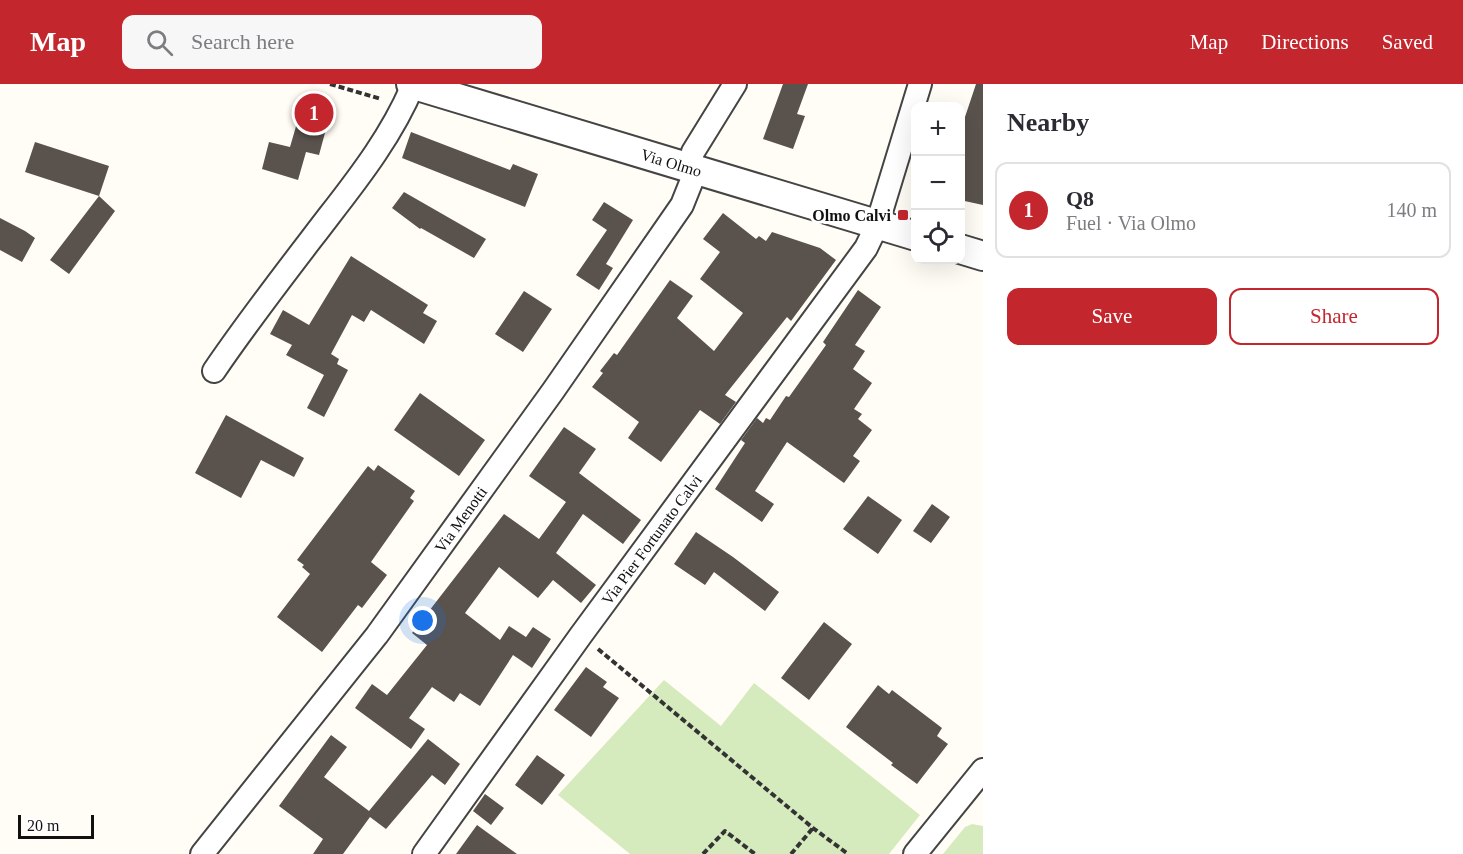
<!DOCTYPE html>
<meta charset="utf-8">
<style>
:root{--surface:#fff;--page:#f7f7f7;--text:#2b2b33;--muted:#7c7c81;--line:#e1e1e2;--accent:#c4262e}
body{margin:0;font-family:"Times New Roman",serif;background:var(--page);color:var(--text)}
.controls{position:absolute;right:18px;top:18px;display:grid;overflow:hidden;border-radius:12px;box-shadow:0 6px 24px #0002}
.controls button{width:54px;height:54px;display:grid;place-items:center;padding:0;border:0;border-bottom:2px solid var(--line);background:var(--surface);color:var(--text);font:30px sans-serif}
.scale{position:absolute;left:18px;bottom:15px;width:76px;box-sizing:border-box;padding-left:6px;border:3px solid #111;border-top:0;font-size:16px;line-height:21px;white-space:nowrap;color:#111;-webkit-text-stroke:4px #fff;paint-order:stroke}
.you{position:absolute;left:423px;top:537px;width:21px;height:21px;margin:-15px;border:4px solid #fff;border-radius:50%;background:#1a73e8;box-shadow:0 0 0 9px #1a73e833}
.badge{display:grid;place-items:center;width:39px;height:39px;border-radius:50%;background:var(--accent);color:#fff;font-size:20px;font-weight:700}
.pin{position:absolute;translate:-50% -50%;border:3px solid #fff;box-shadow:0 2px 6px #0006}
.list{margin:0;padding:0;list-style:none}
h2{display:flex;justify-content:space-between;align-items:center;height:78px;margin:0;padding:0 24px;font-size:26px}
h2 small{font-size:20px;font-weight:400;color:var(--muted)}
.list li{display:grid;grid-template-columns:39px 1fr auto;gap:18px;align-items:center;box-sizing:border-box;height:96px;margin:0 12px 12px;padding:0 12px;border:2px solid var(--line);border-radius:12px}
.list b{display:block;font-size:22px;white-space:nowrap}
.list p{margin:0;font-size:20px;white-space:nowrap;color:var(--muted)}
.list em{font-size:20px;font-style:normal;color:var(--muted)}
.actions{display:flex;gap:12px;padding:18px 24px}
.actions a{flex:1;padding:14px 0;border:2px solid var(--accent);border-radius:12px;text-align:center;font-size:21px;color:var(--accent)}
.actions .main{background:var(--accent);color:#fff}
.icon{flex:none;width:33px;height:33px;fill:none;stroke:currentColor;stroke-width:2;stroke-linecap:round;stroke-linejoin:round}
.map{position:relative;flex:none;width:983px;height:770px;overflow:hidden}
header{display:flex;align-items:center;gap:36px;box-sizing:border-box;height:84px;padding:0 30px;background:var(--accent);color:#fff}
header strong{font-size:28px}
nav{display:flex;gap:33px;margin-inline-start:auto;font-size:21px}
.search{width:420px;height:54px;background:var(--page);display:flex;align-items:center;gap:15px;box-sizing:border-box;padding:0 21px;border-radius:12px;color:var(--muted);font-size:22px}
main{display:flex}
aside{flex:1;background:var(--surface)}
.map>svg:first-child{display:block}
.green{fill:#d5ebbd}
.building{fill:#5a524d}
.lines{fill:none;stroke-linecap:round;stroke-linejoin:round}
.minor-casing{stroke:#444;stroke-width:26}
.tertiary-casing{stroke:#444;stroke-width:32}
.path{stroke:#333;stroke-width:4;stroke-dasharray:6 3;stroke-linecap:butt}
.minor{stroke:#fff;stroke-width:22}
.tertiary{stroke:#fff;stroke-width:28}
.poi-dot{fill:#c4262e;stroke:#fff;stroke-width:2}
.labels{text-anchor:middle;stroke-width:6;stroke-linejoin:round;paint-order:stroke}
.street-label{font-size:16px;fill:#111;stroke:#fff}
.poi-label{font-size:16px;font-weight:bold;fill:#111;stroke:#fff;text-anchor:end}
</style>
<header>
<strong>Map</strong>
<div class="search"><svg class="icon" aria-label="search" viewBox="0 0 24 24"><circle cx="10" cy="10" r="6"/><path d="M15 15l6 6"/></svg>Search here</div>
<nav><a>Map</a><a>Directions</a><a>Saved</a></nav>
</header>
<main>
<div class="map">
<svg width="983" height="770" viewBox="0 0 983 770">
<rect width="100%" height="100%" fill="#fffdf5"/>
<path class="green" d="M 664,596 L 721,642 L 754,599 L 920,731 L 889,770 L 630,770 L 558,711 Z
M 972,740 L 983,742 L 983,770 L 943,770 L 965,743 Z"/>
<path class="building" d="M 783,0 L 808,0 L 797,30 L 805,32 L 793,65 L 763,55 Z
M 976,0 L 983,0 L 983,121 L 960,116 L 960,48 Z
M 304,15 L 332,23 L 319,71 L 306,68 L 298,96 L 262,85 L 269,58 L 290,63 Z
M 411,48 L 510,86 L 513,80 L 538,90 L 525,123 L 402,74 Z
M 35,58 L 109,82 L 99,112 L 25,88 Z
M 404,108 L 486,155 L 474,174 L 421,144 L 420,145 L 392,124 Z
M 99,112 L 115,127 L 69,190 L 50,176 Z
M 604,118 L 633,136 L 606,180 L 613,184 L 599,206 L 576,191 L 607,146 L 592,136 Z
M 723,129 L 756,155 L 759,152 L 766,157 L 772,148 L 820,164 L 836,176 L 791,237 L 787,233 L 725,311 L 736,318 L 720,340 L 700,326 L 661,378 L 628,354 L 639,338 L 592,303 L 603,289 L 600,287 L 614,269 L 617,271 L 670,196 L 693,212 L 677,234 L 714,267 L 743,229 L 700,195 L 720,168 L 703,155 Z
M 0,134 L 25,147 L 35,154 L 22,178 L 0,166 Z
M 351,172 L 428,221 L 423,229 L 437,237 L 424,260 L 371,226 L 364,238 L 352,231 L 331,270 L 339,275 L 337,280 L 348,286 L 324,333 L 307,324 L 324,291 L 286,271 L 292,261 L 270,250 L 283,226 L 309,241 Z
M 858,206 L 881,223 L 855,261 L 865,267 L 853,285 L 872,299 L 854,325 L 862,330 L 858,335 L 872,346 L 853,372 L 860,377 L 844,399 L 787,358 L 755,407 L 774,420 L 762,438 L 715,405 L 745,359 L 741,356 L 757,334 L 763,339 L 766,334 L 770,336 L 786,312 L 789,313 L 826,261 L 823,258 Z
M 524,207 L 552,225 L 523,268 L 495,250 Z
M 420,309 L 485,356 L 459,392 L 394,346 Z
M 226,331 L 304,374 L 294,393 L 261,376 L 241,414 L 195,389 Z
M 564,343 L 596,365 L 579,389 L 641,436 L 623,460 L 583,430 L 556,469 L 596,501 L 581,519 L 553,496 L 538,514 L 499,483 L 465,529 L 500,556 L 509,542 L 526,553 L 533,543 L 551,555 L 532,584 L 513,571 L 480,622 L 460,609 L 454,618 L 432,603 L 409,634 L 425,645 L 411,665 L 355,624 L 372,600 L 387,611 L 427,561 L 412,549 L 504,430 L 539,455 L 566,418 L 529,392 Z
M 378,381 L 415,407 L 410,414 L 414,417 L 371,478 L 387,491 L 362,524 L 358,521 L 322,568 L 277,533 L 310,490 L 302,483 L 304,481 L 297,476 L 368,382 L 374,387 Z
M 868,412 L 902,436 L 878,470 L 843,445 Z
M 932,420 L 950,433 L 931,459 L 913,447 Z
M 696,448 L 733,473 L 779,508 L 765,527 L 714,488 L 705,501 L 674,480 Z
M 824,538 L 852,560 L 809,616 L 781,594 Z
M 586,583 L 607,598 L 603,603 L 619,614 L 591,653 L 554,626 Z
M 878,601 L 889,610 L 892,606 L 942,644 L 937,652 L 948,660 L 917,700 L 891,681 L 893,679 L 846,643 Z
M 331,651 L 347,663 L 324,693 L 369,727 L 428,655 L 460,680 L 445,701 L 432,691 L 386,745 L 370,733 L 343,770 L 313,770 L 323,755 L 279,722 Z
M 537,671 L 565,691 L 542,721 L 515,701 Z
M 485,710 L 504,724 L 491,741 L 473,727 Z
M 477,741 L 517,770 L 456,770 Z"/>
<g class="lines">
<g class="minor-casing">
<g id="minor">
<path d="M 688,84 L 693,68 L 735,0"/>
<path d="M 214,287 C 250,234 290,183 329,132 C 361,91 393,49 413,1"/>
<path id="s1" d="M 202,770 L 377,551 L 553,307 L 682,121 L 696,86"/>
<path id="s2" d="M 424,770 L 581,551 L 866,164 L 877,141 L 920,0"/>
<path d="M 915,770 L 983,686"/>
</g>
</g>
<g class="tertiary-casing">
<g id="tertiary">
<path id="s3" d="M 411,0 L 916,152"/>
<path d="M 960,165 L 983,172"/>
</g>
</g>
<path class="path" d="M 330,0 L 381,15
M 598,565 L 813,744 L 848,770
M 703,770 L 725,747 L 755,770
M 791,770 L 813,744"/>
<use href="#minor" class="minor"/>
<use href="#tertiary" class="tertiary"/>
</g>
<rect class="poi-dot" x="897" y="125" width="12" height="12" rx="3"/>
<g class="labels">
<g class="street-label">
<text dy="6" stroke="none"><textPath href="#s3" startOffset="272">Via Olmo</textPath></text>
<text dy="6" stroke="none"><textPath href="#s1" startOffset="423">Via Menotti</textPath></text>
<text dy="6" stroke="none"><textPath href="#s2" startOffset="388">Via Pier Fortunato Calvi</textPath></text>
</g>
<g class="poi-label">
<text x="891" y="137">Olmo Calvi</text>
</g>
</g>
</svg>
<div class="controls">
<button>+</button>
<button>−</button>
<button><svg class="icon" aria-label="locate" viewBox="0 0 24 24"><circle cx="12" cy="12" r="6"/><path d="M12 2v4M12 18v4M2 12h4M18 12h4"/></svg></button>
</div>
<div class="scale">20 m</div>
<div class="you"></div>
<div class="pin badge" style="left:314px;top:29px">1</div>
</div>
<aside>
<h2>Nearby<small></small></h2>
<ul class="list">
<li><span class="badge">1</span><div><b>Q8</b><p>Fuel · Via Olmo</p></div><em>140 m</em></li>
</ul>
<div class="actions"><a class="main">Save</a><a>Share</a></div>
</aside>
</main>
